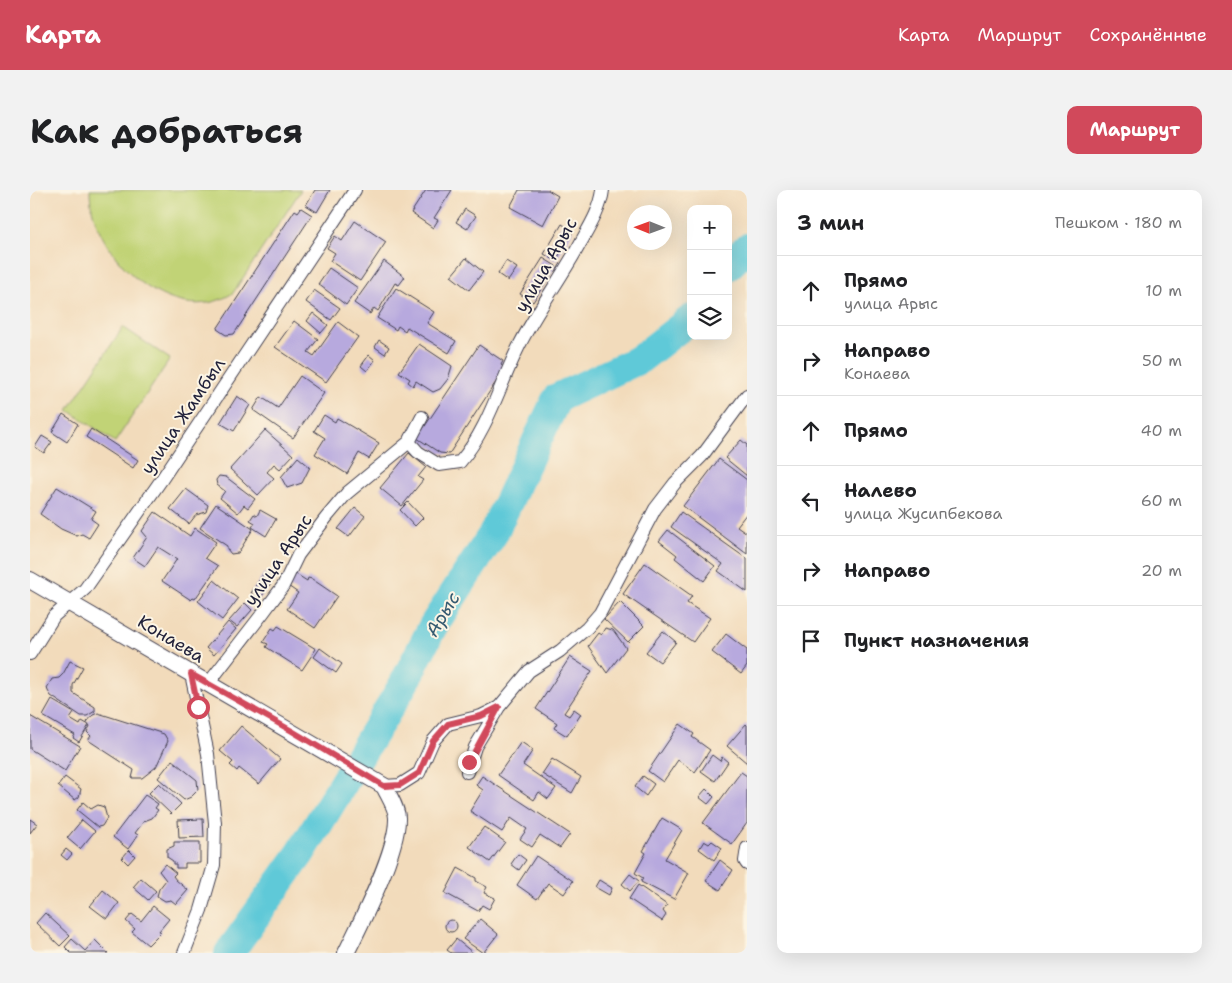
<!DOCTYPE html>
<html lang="ru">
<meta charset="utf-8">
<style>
:root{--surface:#fff;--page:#f2f2f2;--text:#202124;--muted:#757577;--line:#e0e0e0;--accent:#d1495b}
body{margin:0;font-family:"Shantell Sans",sans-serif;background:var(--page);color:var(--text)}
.controls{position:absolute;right:15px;top:15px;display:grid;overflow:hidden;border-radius:10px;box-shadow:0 5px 20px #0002}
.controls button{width:45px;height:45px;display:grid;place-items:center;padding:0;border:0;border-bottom:1px solid var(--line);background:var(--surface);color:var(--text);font:25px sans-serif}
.compass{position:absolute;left:597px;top:15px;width:45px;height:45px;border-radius:50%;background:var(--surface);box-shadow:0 5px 20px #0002;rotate:271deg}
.stop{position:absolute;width:15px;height:15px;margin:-11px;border:4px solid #d1495b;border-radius:50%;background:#fff}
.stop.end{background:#d1495b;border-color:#fff;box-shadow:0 1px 5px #0008}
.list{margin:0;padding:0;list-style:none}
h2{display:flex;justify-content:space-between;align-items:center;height:65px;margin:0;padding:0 20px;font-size:21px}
h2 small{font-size:16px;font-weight:400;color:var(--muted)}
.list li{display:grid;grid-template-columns:32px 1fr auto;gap:15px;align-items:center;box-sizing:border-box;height:70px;padding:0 20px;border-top:1px solid var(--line)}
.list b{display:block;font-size:19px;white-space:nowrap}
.list p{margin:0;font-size:16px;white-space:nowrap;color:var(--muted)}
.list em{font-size:16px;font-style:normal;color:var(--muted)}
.icon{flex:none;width:28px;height:28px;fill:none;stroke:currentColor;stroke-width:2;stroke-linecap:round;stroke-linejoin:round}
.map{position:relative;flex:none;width:717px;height:763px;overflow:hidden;border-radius:10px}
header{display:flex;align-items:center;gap:30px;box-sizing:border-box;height:70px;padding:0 25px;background:var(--accent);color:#fff}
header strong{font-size:24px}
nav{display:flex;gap:28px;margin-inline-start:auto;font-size:18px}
.intro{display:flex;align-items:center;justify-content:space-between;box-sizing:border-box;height:120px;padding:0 30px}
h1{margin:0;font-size:35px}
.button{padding:12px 22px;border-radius:10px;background:var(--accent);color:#fff;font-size:18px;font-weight:700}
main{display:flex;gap:30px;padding:0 30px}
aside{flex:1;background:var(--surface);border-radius:10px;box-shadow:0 5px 20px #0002}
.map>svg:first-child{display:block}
.green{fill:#c1d376;stroke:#727a58}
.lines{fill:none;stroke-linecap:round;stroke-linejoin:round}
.river{stroke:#5ec9d8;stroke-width:30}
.building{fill:#b7a9de}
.minor-casing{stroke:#413e4e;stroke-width:14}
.tertiary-casing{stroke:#413e4e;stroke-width:18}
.minor{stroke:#fff;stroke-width:12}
.tertiary{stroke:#fff;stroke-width:16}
.route{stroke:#d1495b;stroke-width:6}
.labels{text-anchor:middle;stroke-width:4;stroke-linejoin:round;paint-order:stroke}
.street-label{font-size:18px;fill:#22223b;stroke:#fcf5e5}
.water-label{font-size:19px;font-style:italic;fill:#375c72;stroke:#fcf5e5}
</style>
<header>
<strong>Карта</strong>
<nav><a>Карта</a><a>Маршрут</a><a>Сохранённые</a></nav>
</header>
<div class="intro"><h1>Как добраться</h1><a class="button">Маршрут</a></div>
<main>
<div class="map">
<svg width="717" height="763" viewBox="0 0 717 763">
<rect width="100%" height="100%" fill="#fcf5e5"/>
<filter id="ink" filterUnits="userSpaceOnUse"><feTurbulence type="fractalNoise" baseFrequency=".02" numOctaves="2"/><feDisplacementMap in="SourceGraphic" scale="10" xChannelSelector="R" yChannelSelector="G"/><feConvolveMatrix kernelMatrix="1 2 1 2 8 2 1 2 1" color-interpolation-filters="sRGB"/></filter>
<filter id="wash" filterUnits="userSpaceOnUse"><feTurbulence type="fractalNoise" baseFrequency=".0096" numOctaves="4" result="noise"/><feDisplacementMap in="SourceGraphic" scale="20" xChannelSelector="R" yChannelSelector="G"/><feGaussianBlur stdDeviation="1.12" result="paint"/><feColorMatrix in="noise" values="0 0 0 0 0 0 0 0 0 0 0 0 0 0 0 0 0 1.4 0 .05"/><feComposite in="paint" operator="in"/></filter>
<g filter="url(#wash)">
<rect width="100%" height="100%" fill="#f2dbbb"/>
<path class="green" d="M 60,0 L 271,0 L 203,103 C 142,143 59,63 60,0 Z
M 93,137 L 140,169 L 85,252 L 38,220 Z"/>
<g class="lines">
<path class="river" d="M 698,76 L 717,58
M 199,763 L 270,664 L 373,495 L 403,436 L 463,344 L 527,208 L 610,169 L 661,129"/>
</g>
<g id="blocks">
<path class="building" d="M 285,0 L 300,0 L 287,22 L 276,15 Z
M 396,0 L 422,0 L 404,28 L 408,30 L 403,38 L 381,23 Z
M 489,0 L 518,0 L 528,6 L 513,35 L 480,17 Z
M 271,18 L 282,25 L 204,144 L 196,145 L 187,139 L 265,20 L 268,22 Z
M 435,19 L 446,26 L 437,39 L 426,32 Z
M 325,31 L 356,52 L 330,91 L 300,71 L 305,63 L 297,58 L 305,46 L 312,51 Z
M 532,34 L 543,41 L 526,71 L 514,64 Z
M 436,68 L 453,82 L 439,100 L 421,86 Z
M 513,68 L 526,76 L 503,112 L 490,104 Z
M 354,71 L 375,87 L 369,95 L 365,93 L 348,121 L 344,118 L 340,124 L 324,113 Z
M 476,71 L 487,78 L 478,91 L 468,84 Z
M 299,78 L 328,98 L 316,115 L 288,94 Z
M 366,98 L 404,122 L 397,133 L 426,151 L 419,163 L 377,137 L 375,141 L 368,136 L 366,140 L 347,128 Z
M 284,100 L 310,118 L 301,130 L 276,112 Z
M 283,123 L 298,135 L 291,143 L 277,131 Z
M 264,131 L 288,149 L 278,162 L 284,166 L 308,132 L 328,147 L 296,192 L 245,157 Z
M 349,150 L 359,157 L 355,164 L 345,157 Z
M 389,154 L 422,176 L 418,189 L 410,199 L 403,202 L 386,191 L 383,196 L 378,192 L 380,189 L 369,182 Z
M 449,155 L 473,171 L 471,175 L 475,178 L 419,264 L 410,263 L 387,248 Z
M 339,165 L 345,170 L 337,181 L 331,176 Z
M 270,186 L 294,203 L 263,248 L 223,220 L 231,207 L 248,218 Z
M 207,206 L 220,215 L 204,241 L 190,233 Z
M 33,224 L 48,234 L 37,252 L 22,242 Z
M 294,225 L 305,232 L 307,228 L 349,253 L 339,269 L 329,263 L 317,284 L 285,264 L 295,248 L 284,241 Z
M 61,239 L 108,270 L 103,278 L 56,247 Z
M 235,240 L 263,265 L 250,279 L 244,274 L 237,282 L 244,288 L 228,305 L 200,279 Z
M 12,246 L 22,252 L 14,263 L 5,257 Z
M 711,250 L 717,255 L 717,286 L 695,268 Z
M 379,263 L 396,277 L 388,287 L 393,290 L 372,316 L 350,298 Z
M 268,267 L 280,277 L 272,293 L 257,298 L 251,287 Z
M 689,269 L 717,290 L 717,323 L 707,336 L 717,343 L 717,364 L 653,316 Z
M 196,287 L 225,309 L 218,318 L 214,315 L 208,323 L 190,308 L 195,301 L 187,295 L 186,290 L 189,286 Z
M 27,297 L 66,321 L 61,329 L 68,334 L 59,348 L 52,344 L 47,346 L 31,339 L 10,324 Z
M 156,299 L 178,315 L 176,322 L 166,325 L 159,334 L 140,319 Z
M 378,312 L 393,328 L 385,336 L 370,320 Z
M 186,314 L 223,339 L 208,363 L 201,364 L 197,359 L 197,356 L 170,338 Z
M 325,318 L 335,326 L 319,347 L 308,339 Z
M 230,320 L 246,329 L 236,346 L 222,337 L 225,333 L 220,330 L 224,324 L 227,326 Z
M 125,322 L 160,346 L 165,338 L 186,352 L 175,368 L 188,376 L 165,409 L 163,408 L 161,410 L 132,391 L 147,369 L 128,357 L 115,376 L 103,368 L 117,347 L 112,341 Z
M 651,322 L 717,369 L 717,402 L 688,381 L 693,374 L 641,337 Z
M 638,340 L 685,376 L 674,391 L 645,368 L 647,365 L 629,351 Z
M 615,373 L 662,406 L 657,413 L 680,428 L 663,452 L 593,404 Z
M 234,383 L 243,390 L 230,409 L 221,403 Z
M 266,384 L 277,391 L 278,388 L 282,389 L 307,406 L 285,438 L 257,419 L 268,403 L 258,396 Z
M 184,390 L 208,409 L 192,430 L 168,411 Z
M 590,412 L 614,436 L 598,452 L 574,429 Z
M 215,413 L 222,420 L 207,437 L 199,431 Z
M 198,432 L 206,439 L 184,465 L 176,458 Z
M 248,436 L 286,459 L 272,480 L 236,457 L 238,454 L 233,452 L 242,438 L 245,440 Z
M 575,438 L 583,440 L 596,458 L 577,483 L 558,456 L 568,443 L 571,445 Z
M 633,441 L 646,452 L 630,472 L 616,462 Z
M 696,444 L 717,460 L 717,476 L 711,484 L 682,462 Z
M 290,458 L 312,474 L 306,483 L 284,467 Z
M 540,467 L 562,481 L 534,523 L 539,526 L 544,519 L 551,524 L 537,546 L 524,538 L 527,533 L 506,519 Z
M 40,471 L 53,477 L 43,495 L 43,503 L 65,517 L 65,521 L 57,526 L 51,526 L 21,506 L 18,501 L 17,498 L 22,489 L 29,488 L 33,484 Z
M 22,510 L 44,523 L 40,529 L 50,535 L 52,531 L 59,535 L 49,552 L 43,548 L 45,545 L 13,526 Z
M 68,523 L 134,544 L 138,551 L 126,577 L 112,588 L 102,588 L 104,580 L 58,550 L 61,546 L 57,542 L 60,536 L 57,532 L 63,525 Z
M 0,526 L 50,556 L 35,581 L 0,559 Z
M 650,534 L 664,544 L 662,547 L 680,560 L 665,582 L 648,570 L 633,592 L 618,581 Z
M 716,534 L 717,535 L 717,573 L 697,556 Z
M 211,536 L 250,569 L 229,594 L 209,578 L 207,581 L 200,575 L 203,572 L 190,561 Z
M 491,552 L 503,560 L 493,575 L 526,598 L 518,609 L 509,602 L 504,610 L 468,585 Z
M 682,565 L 690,571 L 692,567 L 698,572 L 685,591 L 671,581 Z
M 522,569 L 551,587 L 542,603 L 512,584 Z
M 142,570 L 167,590 L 168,600 L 161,607 L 154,610 L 128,588 Z
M 711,582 L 717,586 L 717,633 L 702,654 L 673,633 Z
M 452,586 L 540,644 L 530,658 L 510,645 L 502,657 L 490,649 L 497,639 L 481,628 L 472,642 L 440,621 L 453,600 L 446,595 Z
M 613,586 L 624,594 L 616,606 L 605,597 Z
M 35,587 L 51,599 L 49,607 L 45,610 L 28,596 Z
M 129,593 L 151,614 L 141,624 L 119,603 Z
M 676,599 L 684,607 L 678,614 L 669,607 Z
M 115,605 L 128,614 L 125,618 L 128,620 L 122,628 L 114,631 L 105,643 L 108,645 L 98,659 L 83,647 Z
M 53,612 L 61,619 L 68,615 L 74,617 L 77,628 L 72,636 L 68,637 L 47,620 Z
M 632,628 L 652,640 L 635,669 L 659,683 L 644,709 L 611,692 L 613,688 L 605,683 L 616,663 L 613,661 Z
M 0,629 L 7,634 L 0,643 Z
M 173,629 L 174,647 L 149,648 L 148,630 Z
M 52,630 L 65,641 L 50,659 L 37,648 Z
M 454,637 L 475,652 L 460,672 L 439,657 Z
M 674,651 L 679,654 L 682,651 L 692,658 L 684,670 L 669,659 Z
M 144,652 L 170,652 L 170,673 L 155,673 L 155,678 L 146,678 L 146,674 L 143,674 L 143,671 L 137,667 L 137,659 L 144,656 Z
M 36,659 L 42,664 L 37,670 L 31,665 Z
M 99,660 L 105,666 L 98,674 L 92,668 Z
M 488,664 L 496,670 L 489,680 L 481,674 Z
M 506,666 L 543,691 L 534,704 L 518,693 L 507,709 L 487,695 Z
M 690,670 L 703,680 L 690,700 L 676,691 Z
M 135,674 L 146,683 L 143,686 L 146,690 L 158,700 L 146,714 L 141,710 L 135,711 L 127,706 L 129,699 L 136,690 L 129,681 Z
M 428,678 L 446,688 L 446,691 L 457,697 L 454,703 L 465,708 L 459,719 L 452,715 L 448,721 L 415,703 Z
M 600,684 L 609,691 L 600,701 L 592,694 Z
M 111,688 L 126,701 L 118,710 L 103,697 Z
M 569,690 L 582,698 L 579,705 L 565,697 Z
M 608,695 L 637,715 L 633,721 L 636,725 L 632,731 L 599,709 Z
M 73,700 L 89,713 L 77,729 L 60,716 Z
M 123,716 L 139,729 L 129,741 L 131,742 L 118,755 L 102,742 L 105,739 L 96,731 L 102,724 L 111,731 Z
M 15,723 L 40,746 L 30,756 L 6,733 Z
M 450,729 L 468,744 L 453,763 L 433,749 Z
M415 736a6 6 0 1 1 12 0a6 6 0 1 1-12 0Z
M 42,749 L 55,761 L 65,750 L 78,763 L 41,763 L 35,757 Z
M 426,749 L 443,763 L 421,763 L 417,760 Z"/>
</g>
</g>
<g filter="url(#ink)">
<use href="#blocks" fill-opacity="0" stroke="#413e4e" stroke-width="1"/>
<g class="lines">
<g class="minor-casing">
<path id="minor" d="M 379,252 L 388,262 L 409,275 L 430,272 C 459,238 470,193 490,154 C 508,119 532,87 551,52 C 560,36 571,18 573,0
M 0,464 L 24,426 L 55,399 L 132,289 L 325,0
M 178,494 L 233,423 L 253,396 L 268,365 L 296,328 L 317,303 L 379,252 L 392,227
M 437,582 L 445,557 L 469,517
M 354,596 L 370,595 L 389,583 L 403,551 L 418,534 L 451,526 L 469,517 L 499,481 L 530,461 L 557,438 L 570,423 L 625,319 L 645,293 L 672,266 L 717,205
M 717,658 L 715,671 L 717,674
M 154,763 L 171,720 L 184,675 L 185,633 L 178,564 L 161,484"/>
</g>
<g class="tertiary-casing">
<path id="tertiary" d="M 0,390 L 354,596 C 358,605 367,618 367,628 C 368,660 331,733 316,763"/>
</g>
<use href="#minor" class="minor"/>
<use href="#tertiary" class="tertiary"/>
</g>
</g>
<g class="lines" filter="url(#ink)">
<path class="route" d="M 168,517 L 161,484 L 262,541 L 354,596 L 370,595 L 389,583 L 403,551 L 418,534 L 451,526 L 469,517 L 439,572"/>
</g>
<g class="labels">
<g class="street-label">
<text transform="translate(516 75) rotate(-60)" y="6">улица Арыс</text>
<text transform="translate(153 226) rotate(-56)" y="6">улица Жамбыл</text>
<text transform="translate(248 370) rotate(-56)" y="6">улица Арыс</text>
<text transform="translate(141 449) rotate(31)" y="6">Конаева</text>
</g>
<g class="water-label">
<text transform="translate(412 424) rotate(-59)" y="7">Арыс</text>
</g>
</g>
</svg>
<div class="controls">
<button>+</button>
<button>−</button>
<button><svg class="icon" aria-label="layers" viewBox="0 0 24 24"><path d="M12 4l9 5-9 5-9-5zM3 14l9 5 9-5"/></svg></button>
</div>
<svg class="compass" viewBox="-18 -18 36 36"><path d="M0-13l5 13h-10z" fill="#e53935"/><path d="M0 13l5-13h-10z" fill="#757577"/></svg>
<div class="stop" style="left:168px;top:517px"></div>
<div class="stop end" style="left:439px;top:572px"></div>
</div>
<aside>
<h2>3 мин<small>Пешком · 180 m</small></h2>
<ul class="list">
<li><svg class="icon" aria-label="ahead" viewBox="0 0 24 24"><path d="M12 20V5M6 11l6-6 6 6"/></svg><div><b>Прямо</b><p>улица Арыс</p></div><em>10 m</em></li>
<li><svg class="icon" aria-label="right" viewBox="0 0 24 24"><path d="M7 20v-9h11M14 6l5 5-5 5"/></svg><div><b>Направо</b><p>Конаева</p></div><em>50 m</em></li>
<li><svg class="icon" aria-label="ahead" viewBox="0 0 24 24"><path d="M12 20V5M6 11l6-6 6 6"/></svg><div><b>Прямо</b></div><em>40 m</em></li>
<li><svg class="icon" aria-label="left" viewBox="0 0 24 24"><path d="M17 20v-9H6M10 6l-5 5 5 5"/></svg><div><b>Налево</b><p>улица Жусипбекова</p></div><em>60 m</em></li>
<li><svg class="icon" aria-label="right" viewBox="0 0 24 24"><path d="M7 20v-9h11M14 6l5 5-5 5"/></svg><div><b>Направо</b></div><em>20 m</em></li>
<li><svg class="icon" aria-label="arrive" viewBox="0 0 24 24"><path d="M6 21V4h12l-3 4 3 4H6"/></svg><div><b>Пункт назначения</b></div></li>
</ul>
</aside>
</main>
